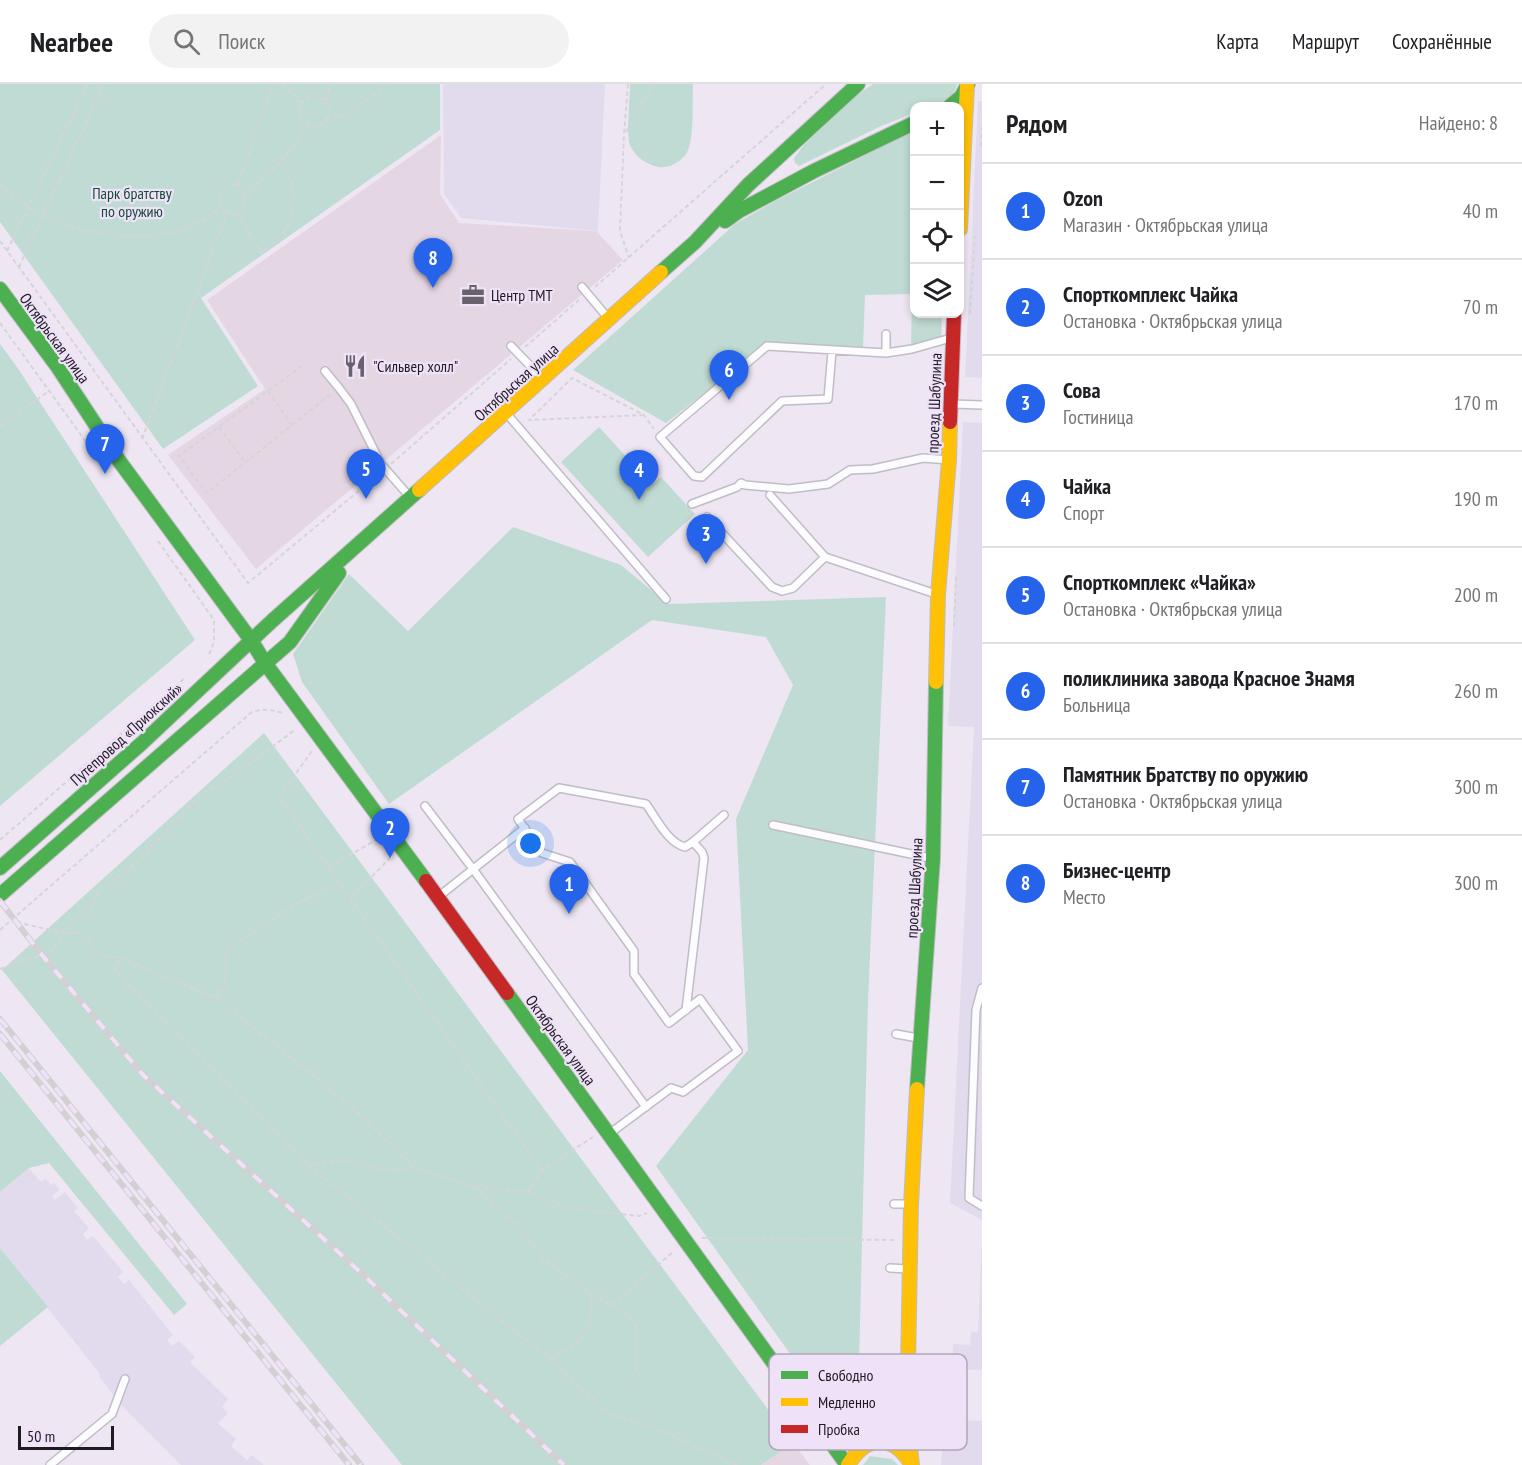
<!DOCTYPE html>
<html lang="ru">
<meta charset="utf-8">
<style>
:root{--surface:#fff;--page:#f2f2f2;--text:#202124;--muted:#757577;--line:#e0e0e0;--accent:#2563eb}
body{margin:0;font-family:"PT Sans Narrow",sans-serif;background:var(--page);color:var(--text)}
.controls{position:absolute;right:18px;top:18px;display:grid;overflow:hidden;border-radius:12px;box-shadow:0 3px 9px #0003}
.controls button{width:54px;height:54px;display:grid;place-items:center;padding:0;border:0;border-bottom:2px solid var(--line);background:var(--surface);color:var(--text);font:30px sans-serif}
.scale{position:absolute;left:18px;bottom:15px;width:96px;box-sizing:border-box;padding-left:6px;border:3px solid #1f1a22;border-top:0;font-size:16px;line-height:21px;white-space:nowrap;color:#1f1a22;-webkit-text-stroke:4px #efe2f8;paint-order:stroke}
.you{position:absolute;left:531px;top:760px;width:21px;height:21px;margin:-15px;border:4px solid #fff;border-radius:50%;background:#1a73e8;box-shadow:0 0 0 9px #1a73e833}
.badge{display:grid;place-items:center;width:39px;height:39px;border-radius:50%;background:var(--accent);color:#fff;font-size:20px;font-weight:700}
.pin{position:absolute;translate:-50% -50px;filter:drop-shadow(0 2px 3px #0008)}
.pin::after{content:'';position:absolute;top:32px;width:21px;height:18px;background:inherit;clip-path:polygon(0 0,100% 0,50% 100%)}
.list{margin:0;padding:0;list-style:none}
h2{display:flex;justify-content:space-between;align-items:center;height:78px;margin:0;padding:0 24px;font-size:26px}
h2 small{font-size:20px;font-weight:400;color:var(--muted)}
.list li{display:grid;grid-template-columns:39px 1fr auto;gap:18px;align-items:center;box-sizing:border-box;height:96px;padding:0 24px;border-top:2px solid var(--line)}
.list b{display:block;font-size:22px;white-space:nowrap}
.list p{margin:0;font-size:20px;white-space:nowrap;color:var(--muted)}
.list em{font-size:20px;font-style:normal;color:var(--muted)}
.icon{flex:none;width:33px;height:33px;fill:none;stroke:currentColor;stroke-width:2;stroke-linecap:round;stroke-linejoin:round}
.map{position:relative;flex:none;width:982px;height:1381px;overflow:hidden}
header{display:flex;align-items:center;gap:36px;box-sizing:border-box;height:84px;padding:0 30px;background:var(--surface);border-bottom:2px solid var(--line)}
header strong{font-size:28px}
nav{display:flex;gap:33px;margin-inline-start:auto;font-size:21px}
.search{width:420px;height:54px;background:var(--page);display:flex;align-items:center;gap:15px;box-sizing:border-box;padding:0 21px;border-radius:33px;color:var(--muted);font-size:22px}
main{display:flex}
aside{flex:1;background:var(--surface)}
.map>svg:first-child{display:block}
.commercial{fill:#e5d6e3}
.industrial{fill:#e2dbed}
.green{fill:#c0dbd3}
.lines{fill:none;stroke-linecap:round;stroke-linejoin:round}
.lane-casing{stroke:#c1bcc5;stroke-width:10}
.fast-casing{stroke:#c1bcc5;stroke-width:16}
.slow-casing{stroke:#c1bcc5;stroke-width:16}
.jam-casing{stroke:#c1bcc5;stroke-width:16}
.path{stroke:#d6d4d8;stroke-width:2;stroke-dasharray:4.5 3;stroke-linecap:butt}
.lane{stroke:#fcfbfd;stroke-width:7}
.fast{stroke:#4caf50;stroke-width:14}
.slow{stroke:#ffc107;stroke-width:14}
.jam{stroke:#c62828;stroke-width:14}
.rail-casing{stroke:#d2d0d3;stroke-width:6}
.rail{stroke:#efe2f8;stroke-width:4;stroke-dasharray:11;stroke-linecap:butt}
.path-bridge{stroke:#d6d4d8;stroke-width:2;stroke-dasharray:4.5 3;stroke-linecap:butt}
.labels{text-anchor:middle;stroke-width:4.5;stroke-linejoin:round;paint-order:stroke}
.park-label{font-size:16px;fill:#124b37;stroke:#efe2f8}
.poi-label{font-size:16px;fill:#1f1a22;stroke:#efe2f8;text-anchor:start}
.street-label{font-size:16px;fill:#1f1a22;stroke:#efe2f8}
.key{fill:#efe2f8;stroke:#b1a6b8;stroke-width:1.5}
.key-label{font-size:16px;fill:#1f1a22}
</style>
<header>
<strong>Nearbee</strong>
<div class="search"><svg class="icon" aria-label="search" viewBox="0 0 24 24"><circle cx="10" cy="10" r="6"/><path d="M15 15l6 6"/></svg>Поиск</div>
<nav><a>Карта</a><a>Маршрут</a><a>Сохранённые</a></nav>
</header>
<main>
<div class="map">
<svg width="982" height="1381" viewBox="0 0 982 1381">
<rect width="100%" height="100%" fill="#eee7f3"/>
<path class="commercial" d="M 441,51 L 440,110 L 459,139 L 596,147 L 623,176 L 256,485 L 168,371 L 265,305 L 207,216 Z
M 793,1359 L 810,1381 L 761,1381 Z"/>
<path class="industrial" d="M 443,0 L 605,0 L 598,147 L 461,134 L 444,110 Z
M 978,17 L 982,17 L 982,294 L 965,293 Z
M 963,338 L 982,339 L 982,1136 L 950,1119 L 974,643 L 948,642 Z
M 29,1084 L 41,1098 L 46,1095 L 51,1101 L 54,1099 L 60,1106 L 52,1112 L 55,1116 L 65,1108 L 78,1124 L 74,1127 L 89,1144 L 83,1150 L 87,1156 L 93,1152 L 123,1188 L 118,1193 L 124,1200 L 129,1196 L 173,1251 L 167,1256 L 172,1262 L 179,1257 L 195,1273 L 190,1278 L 228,1315 L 222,1323 L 228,1329 L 218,1339 L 236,1355 L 231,1362 L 247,1376 L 252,1371 L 264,1381 L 181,1381 L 120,1320 L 99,1292 L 100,1290 L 0,1164 L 0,1108 Z
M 982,1152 L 982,1286 L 952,1285 L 953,1260 L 970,1261 L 971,1248 L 978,1248 Z
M 944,1335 L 982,1337 L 982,1381 L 941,1381 Z"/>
<path class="green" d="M 0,0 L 440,0 L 440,46 L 201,214 L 258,302 L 163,365 L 0,138 Z
M 630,0 L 693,0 C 692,16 695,57 686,70 C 681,78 668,85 658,83 C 646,80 635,73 630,61 C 626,53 630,12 630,0 Z
M 873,0 L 957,0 C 953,20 932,22 914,22 L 914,29 L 879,43 L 799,82 L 795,79 L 794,74 L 804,61 L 856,12 Z
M 914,47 L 914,93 L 912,130 L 914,130 L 914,230 L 942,230 L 941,256 L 911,263 L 912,210 L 865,211 L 863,263 L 768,259 L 666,339 L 573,286 L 735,140 L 777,116 Z
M 0,260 L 17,283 L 195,556 L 0,722 Z
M 599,343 L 652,401 L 661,393 L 695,430 L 648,473 L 561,378 Z
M 513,443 L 621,481 L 668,520 L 886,513 L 868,917 L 858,1322 L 826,1320 L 656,1082 L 748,966 L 736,735 L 793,601 L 766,553 L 652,536 L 389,720 L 302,598 L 293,570 L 349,490 L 408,547 Z
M 264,649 L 793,1359 L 761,1381 L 402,1381 L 2,886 Z
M 0,987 L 187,1220 L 174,1231 L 49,1079 L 29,1084 L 0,1108 Z
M 0,1164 L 48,1223 L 0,1262 Z
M 870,1372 L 892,1375 L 898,1381 L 863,1381 Z"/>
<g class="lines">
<g class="lane-casing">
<path id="lane" d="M 582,203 L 608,234
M 511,262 L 541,293
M 832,267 L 828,315 L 782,317 L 702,393 L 694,392 L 660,353 L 767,262 L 886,269 L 912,265 L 951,254
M 886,269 L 886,250
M 325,287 L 339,304 L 351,320 L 381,380 L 409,412
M 952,320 L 982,321
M 507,330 L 666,515
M 770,411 L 825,473
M 692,420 L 737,403 L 741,399 L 745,401 L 789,405 L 828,400 L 850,386 L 873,385 L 923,374 L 949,376
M 707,433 L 772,503 L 782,507 L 793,504 L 825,473 L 936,510
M 425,722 L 473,785 L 646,1023
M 773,741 L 930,774
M 693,758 L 724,731
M 438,813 L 525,744
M 982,904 L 976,926 L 969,1114 L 982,1122
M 896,950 L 918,954
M 609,1050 L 671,1004 L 683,1008 L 738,967 L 700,915 L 669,939 L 634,890 L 634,867 L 570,778 L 542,769 L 518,735 L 559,704 L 646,720 C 656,734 668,759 685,763 L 693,758 L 702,768 L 704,774 L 686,926
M 894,1120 L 909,1120
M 890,1184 L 907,1185
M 50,1381 L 112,1330 L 125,1295"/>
</g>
<g class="fast-casing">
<path id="fast" d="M 950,22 L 961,13 L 968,0
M 725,137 L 739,127 L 814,87 L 914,39
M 661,188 L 695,158 L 748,101 L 858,0
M 0,205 L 57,282 L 120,378 L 251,556 L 265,579 L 426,797
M 0,784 L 142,659 L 272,537 L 419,406
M 0,811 L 290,558 L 339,489
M 507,909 L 847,1381
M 917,1005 L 933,774 L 936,598"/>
</g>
<g class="slow-casing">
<path id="slow" d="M 960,145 L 967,1
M 419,406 L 661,188
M 936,598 L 938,511 L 949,376 L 950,338
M 848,1381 C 867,1350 893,1350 912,1381
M 912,1381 L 907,1336 L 911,1121 L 917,1005"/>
</g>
<g class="jam-casing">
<path id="jam" d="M 950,338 L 954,230
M 426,797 L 507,909"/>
</g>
<path class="path" d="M 283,0 L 301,18
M 628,0 L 624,50 L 620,147 L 629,174
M299 27a15 15 0 1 1 30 0a15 15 0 1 1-30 0Z
M 325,15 L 331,0
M 326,37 L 344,31 L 377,9 L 385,0
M 626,48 L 654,0
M 981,62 L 982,41
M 0,100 C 39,144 130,164 185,145 C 197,141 210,131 221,125
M 238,100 L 273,0
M 238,100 C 245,108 246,117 242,127 C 233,130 229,130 221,125 C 217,107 221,104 238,100 Z
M 244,112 C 268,90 292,69 308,41
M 237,129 L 261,169 L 285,147 L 292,131 L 294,114 L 291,96 L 281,77
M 0,157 L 248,499 L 378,391
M 7,167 L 88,0
M 19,183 L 104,0
M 595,203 L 826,0
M 970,230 L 975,152
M 0,239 L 97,373
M 525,263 L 579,216
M 302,282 L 179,372 L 207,409 L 331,310
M 268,307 L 292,341
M 644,331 L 529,336 L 572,294 L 644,331 L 654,345
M 0,342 L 49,307
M 219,343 L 245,378
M 142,355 L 227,129
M 391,380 L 511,275
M 158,457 L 214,536 L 214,558 L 209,571
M 954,542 L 956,490
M 312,667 L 279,713 L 530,1070 L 542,1086 L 593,1053
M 0,756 L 186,593
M 329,783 L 376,756
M 39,812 L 252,628 C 262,625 271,625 282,629
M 351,814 L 390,774 L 388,773
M 9,825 L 19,839 L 66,849 L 81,849 L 102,872 L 120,874
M 0,885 L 19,877 L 49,870 L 76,836 L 92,823 L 101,803 L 128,787 L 201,710 L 236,690 L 296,645
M 216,914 L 225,902 L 226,866 L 301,817 L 340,801
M 307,1080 L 346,1077 L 388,1086 L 414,1084
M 476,1103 L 528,1108 L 542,1086
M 528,1108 L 574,1125 L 639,1132 L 647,1129
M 702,1154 L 894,1156
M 592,1211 L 623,1226 L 636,1241 L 637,1284 L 628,1301
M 612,1221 L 673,1168
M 551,1276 L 576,1260 L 590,1239 L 592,1211 L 543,1175 L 521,1144 L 476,1103 L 415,1084 L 343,1015 L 216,914 L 120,874 L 115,886 L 307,1080 L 551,1276 L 611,1331 L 651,1342 L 737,1381"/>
<use href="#lane" class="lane"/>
<use href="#fast" class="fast"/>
<use href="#slow" class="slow"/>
<use href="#jam" class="jam"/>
<g class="rail-casing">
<path id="rail" d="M 0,817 L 42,871 L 143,991 L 358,1186 L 564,1381
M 0,935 L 361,1381
M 0,950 L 349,1381"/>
</g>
<use href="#rail" class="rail"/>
<path class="path-bridge" d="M 0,846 L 39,812"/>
</g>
<defs>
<g id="office-bare" transform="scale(1.8)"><path d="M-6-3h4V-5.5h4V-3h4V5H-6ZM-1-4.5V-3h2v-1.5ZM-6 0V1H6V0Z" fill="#67626b" stroke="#efe2f8" stroke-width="2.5" paint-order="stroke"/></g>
<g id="restaurant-bare" transform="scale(1.8)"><path d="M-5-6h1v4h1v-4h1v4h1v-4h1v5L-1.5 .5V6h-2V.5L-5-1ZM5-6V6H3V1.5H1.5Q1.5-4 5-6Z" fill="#67626b" stroke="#efe2f8" stroke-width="2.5" paint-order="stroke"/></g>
</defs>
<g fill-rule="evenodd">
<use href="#office-bare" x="473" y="211"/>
<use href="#restaurant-bare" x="355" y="282"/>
</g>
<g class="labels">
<g class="park-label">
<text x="132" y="115">Парк братству<tspan x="132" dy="18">по оружию</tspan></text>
</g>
<g class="poi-label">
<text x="491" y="217">Центр ТМТ</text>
<text x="373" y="288">"Сильвер холл"</text>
</g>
<g class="street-label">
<text transform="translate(55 254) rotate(54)" y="6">Октябрьская улица</text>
<text transform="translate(516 298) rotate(-42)" y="6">Октябрьская улица</text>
<text transform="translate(934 319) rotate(-88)" y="6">проезд Шабулина</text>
<text transform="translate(126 650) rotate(-42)" y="6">Путепровод «Приокский»</text>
<text transform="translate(914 804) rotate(-87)" y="6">проезд Шабулина</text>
<text transform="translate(561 956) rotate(54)" y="6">Октябрьская улица</text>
</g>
</g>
<rect x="769" y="1270" width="198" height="96" rx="9" class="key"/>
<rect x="781" y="1287" width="27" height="8" fill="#4caf50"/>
<rect x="781" y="1314" width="27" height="8" fill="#ffc107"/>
<rect x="781" y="1341" width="27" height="8" fill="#c62828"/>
<g class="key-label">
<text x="818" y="1297">Свободно</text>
<text x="818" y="1324">Медленно</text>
<text x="818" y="1351">Пробка</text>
</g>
</svg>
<div class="controls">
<button>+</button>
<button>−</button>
<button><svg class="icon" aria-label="locate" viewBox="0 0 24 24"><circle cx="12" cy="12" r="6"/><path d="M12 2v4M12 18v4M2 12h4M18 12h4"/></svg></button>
<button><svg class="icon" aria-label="layers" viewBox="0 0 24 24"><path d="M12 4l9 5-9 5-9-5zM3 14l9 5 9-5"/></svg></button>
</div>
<div class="scale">50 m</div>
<div class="you"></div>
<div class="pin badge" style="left:569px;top:830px">1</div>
<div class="pin badge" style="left:390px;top:774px">2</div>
<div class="pin badge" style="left:706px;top:480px">3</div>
<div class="pin badge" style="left:639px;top:416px">4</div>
<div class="pin badge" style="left:366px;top:415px">5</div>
<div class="pin badge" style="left:729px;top:316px">6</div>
<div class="pin badge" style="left:105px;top:390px">7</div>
<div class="pin badge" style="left:433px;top:204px">8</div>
</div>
<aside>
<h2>Рядом<small>Найдено: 8</small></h2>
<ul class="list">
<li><span class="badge">1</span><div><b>Ozon</b><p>Магазин · Октябрьская улица</p></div><em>40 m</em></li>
<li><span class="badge">2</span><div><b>Спорткомплекс Чайка</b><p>Остановка · Октябрьская улица</p></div><em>70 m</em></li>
<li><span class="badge">3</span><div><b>Сова</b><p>Гостиница</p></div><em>170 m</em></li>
<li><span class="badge">4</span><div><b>Чайка</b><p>Спорт</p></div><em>190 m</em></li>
<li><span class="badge">5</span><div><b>Спорткомплекс «Чайка»</b><p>Остановка · Октябрьская улица</p></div><em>200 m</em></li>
<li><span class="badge">6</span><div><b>поликлиника завода Красное Знамя</b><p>Больница</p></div><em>260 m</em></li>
<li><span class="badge">7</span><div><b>Памятник Братству по оружию</b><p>Остановка · Октябрьская улица</p></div><em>300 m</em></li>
<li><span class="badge">8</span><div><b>Бизнес-центр</b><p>Место</p></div><em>300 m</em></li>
</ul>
</aside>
</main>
